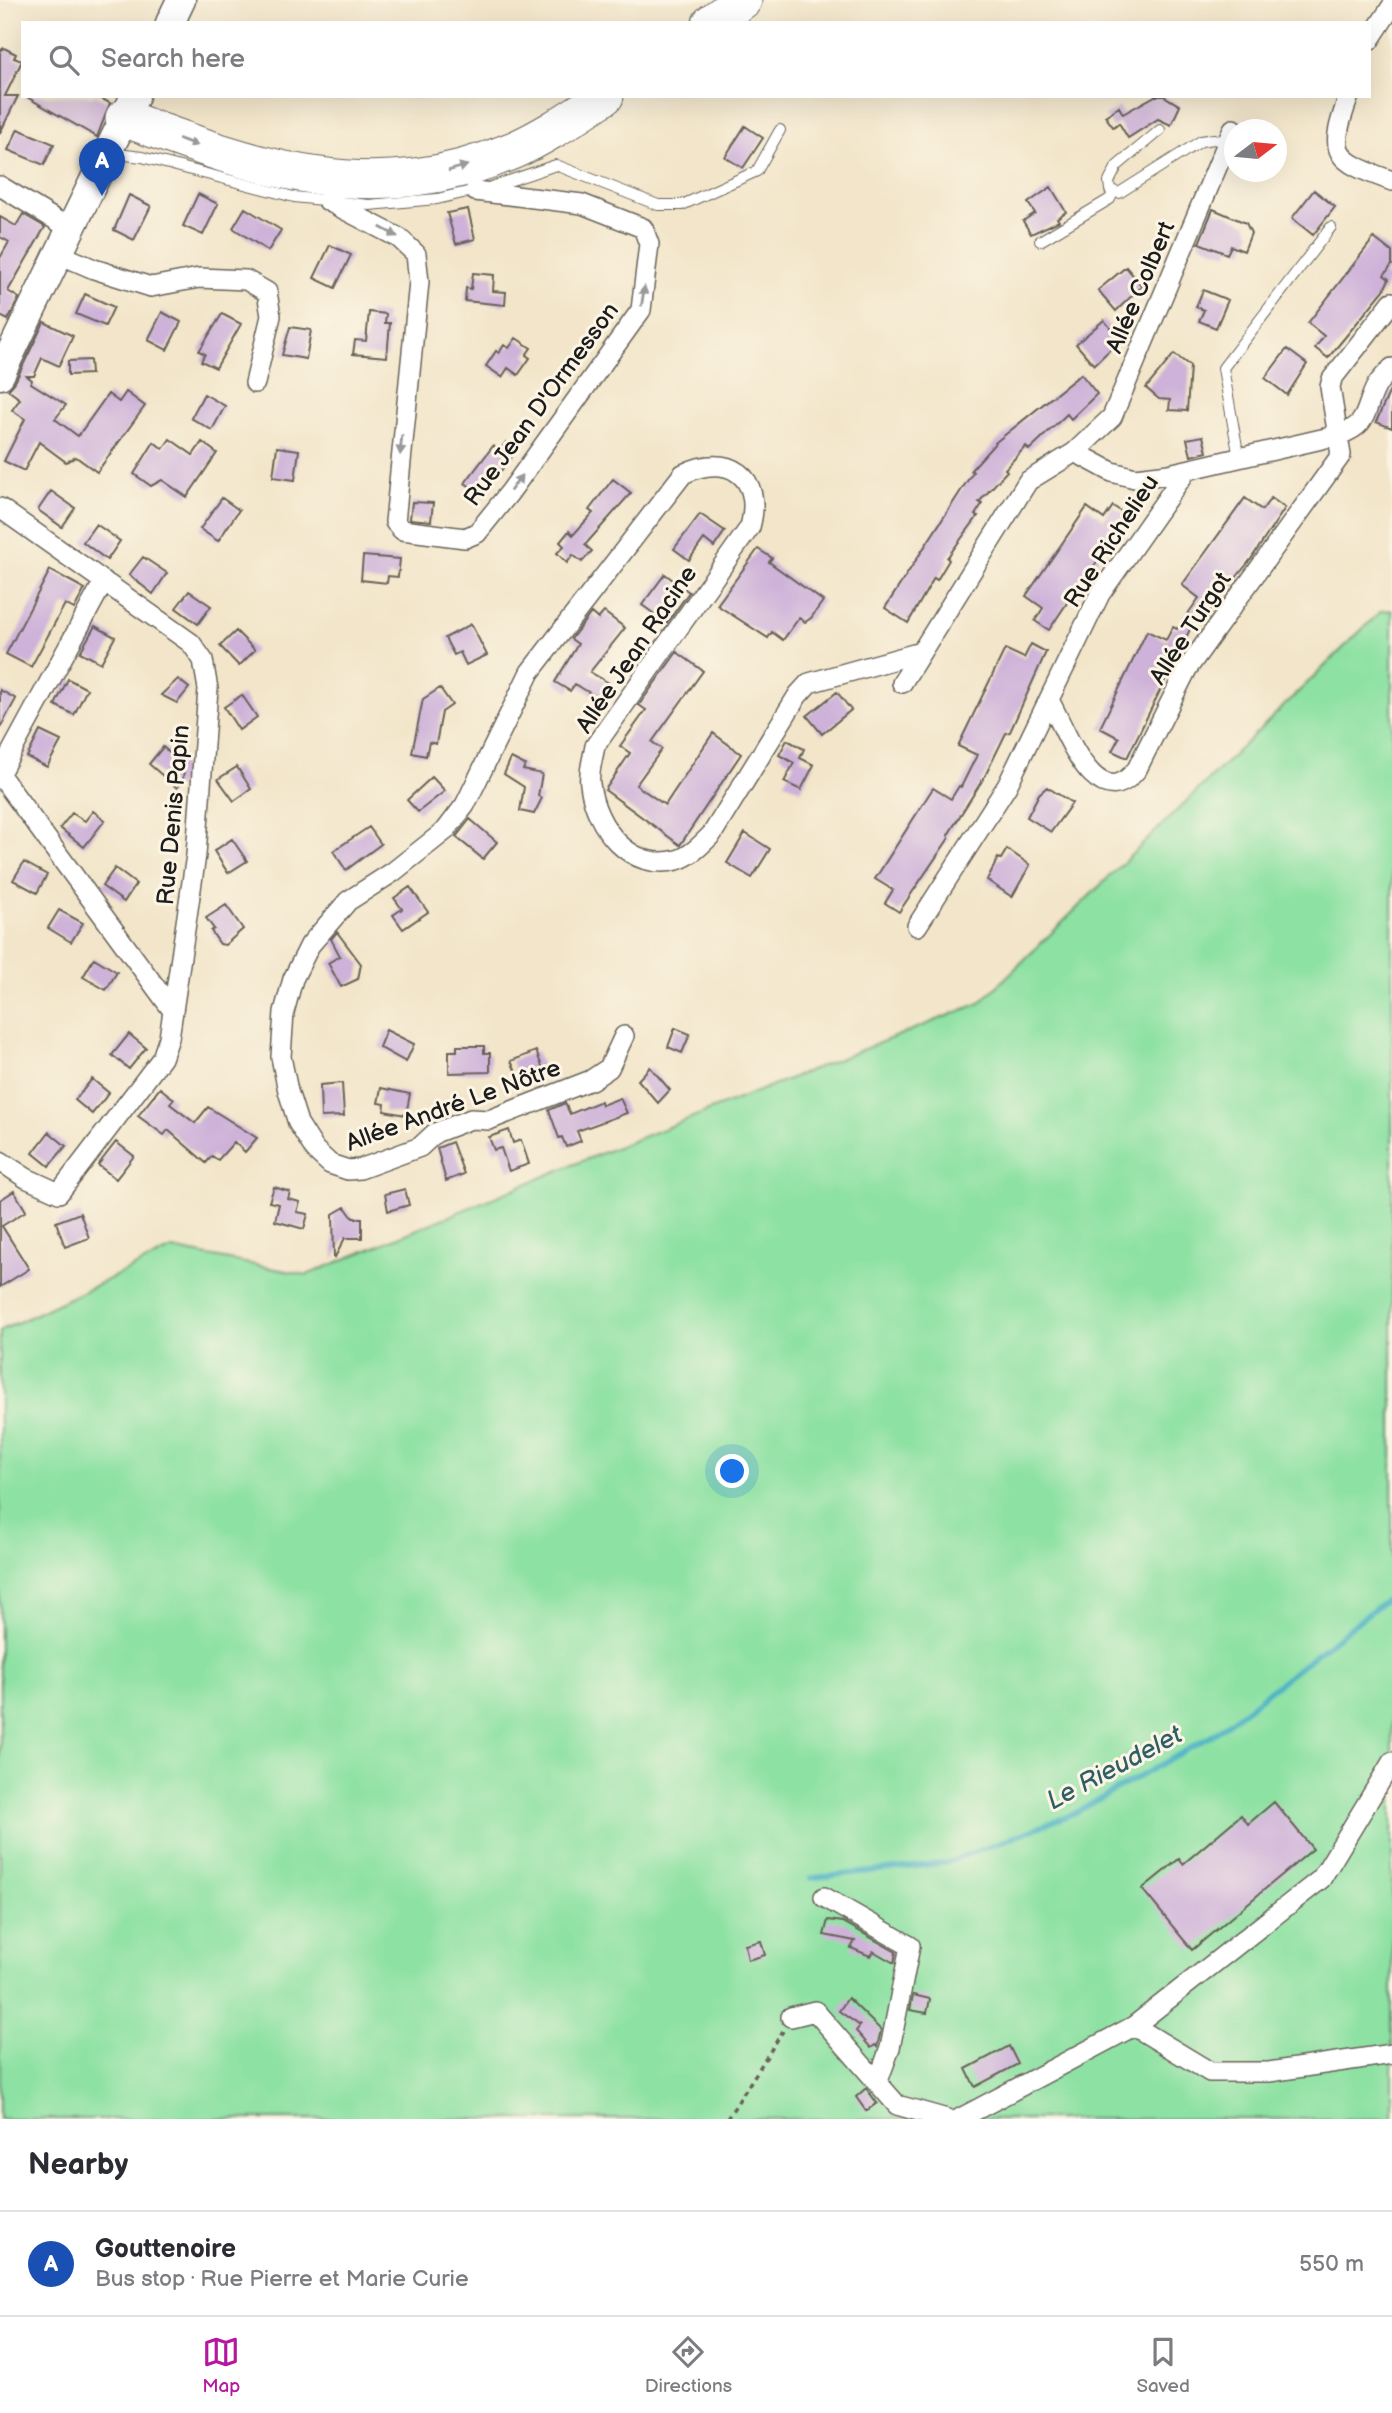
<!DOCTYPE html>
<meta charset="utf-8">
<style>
:root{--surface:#fff;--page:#f2f2f3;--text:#2b2b33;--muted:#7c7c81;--line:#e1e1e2;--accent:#b5179e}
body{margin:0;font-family:"Balsamiq Sans",sans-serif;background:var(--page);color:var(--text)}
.compass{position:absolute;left:1224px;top:119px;width:63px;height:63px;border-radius:50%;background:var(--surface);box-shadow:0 7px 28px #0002;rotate:74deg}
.you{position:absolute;left:733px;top:1472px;width:24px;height:24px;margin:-18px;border:5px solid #fff;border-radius:50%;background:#1a73e8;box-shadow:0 0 0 10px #1a73e833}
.badge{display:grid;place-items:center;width:46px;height:46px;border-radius:50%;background:var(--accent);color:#fff;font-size:23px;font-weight:700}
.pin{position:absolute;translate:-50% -58px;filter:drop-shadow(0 2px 4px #0008)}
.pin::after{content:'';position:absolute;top:37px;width:24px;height:21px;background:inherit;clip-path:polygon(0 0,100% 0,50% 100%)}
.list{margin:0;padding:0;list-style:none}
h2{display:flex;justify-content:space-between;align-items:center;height:91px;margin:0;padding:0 28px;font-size:30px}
h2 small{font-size:23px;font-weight:400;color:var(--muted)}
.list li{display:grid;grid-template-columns:46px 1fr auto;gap:21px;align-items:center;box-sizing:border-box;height:105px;padding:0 28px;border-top:2px solid var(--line)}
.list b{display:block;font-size:26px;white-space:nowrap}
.list p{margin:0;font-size:23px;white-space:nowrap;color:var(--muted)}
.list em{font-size:23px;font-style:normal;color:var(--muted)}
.icon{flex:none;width:38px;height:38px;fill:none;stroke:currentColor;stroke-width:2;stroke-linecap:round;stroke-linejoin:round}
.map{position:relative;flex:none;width:1392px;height:2119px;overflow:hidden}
.search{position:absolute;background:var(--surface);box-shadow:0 7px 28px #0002;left:21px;right:21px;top:21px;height:77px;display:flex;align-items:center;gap:18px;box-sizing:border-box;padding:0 24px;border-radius:0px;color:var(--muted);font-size:26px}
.sheet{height:196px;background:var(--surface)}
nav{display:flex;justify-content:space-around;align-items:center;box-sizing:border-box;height:98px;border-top:2px solid var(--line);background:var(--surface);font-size:19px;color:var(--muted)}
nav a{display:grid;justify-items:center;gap:4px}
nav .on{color:var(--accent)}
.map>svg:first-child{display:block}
.green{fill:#8de1a3;stroke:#547e60;stroke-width:2}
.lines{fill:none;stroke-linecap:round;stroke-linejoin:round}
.stream{stroke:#45b1c2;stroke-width:5}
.building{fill:#ceb2d9}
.lane-casing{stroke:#676259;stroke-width:12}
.street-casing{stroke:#676259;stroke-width:22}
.secondary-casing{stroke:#676259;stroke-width:31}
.highway-casing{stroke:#676259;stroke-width:39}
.path{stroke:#676259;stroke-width:3.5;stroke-dasharray:5 5;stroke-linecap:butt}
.lane{stroke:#fff;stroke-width:10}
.street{stroke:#fff;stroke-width:19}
.secondary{stroke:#fff;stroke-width:28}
.highway{stroke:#fff;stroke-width:37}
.oneway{fill:#999}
.labels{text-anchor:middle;stroke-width:6;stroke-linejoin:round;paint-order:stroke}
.street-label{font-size:24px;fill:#1c1c1c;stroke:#fcf5e5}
.water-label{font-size:26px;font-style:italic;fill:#2e5f67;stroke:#fcf5e5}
</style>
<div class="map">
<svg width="1392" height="2119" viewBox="0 0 1392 2119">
<rect width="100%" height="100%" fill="#fcf5e5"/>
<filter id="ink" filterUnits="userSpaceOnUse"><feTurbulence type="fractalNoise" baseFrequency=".0143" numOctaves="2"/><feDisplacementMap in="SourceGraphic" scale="14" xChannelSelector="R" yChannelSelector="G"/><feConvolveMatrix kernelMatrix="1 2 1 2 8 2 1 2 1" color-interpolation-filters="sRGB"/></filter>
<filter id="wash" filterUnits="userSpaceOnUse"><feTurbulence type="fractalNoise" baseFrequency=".00686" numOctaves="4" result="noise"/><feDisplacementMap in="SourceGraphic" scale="28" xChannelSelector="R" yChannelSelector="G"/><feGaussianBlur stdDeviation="1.57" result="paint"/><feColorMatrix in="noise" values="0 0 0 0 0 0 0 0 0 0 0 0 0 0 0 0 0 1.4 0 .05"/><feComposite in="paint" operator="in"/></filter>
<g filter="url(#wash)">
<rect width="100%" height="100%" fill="#f2e5c9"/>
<path class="green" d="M 1392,610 L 1392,2119 L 0,2119 L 0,1331 L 172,1249 L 307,1275 L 567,1167 L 980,1003 L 1381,611 Z"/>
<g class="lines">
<path class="stream" d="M 811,1878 L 946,1863 L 1075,1813 L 1213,1735 L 1392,1595"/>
</g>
<g id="blocks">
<path class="building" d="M 4,48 L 16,54 L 14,58 L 22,61 L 5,96 L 18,96 L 0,133 L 0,51 Z
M 25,96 L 96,96 L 110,103 L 97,137 Z
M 1155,96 L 1164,96 L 1180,106 L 1171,125 L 1158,119 L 1128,138 L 1119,123 L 1113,127 L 1105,116 L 1119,107 L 1123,114 Z
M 745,126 L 763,138 L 743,168 L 725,157 Z
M 18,129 L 54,144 L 44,165 L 8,150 Z
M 1051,187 L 1066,212 L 1057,218 L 1059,221 L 1031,234 L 1023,221 L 1035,213 L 1028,203 Z
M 1314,190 L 1335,207 L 1313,235 L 1292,218 Z
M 198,194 L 218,204 L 203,235 L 183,226 Z
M 129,195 L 151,206 L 134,240 L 114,230 Z
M 245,208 L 281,230 L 268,251 L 233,228 Z
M 468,209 L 475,239 L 456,244 L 447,213 Z
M 1213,209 L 1246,223 L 1251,233 L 1244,251 L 1231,246 L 1227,254 L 1199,243 Z
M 23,214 L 45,227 L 8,291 L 19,298 L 8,320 L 0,316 L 0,258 L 9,242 L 0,237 L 0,217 L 16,226 Z
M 1374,238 L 1392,252 L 1392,265 L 1384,275 L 1389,279 L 1384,290 L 1328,358 L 1315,348 L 1324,336 L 1308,323 Z
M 330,245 L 351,255 L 335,288 L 314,278 Z
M 1126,267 L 1142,286 L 1116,311 L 1098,290 Z
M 473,273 L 494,275 L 493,291 L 506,292 L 505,305 L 465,301 L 466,288 L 471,289 Z
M 1203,290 L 1228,300 L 1216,328 L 1199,321 L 1204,310 L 1196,307 Z
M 85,294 L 114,307 L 105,326 L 76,314 Z
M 162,312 L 181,322 L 167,350 L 148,340 Z
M 369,312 L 386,314 L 385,323 L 390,323 L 387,357 L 353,354 L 355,340 L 366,341 Z
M 222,314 L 241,324 L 216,368 L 201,361 L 205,354 L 199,351 Z
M 1104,320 L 1120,340 L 1094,365 L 1076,344 Z
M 44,322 L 73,336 L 59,366 L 42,358 L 34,376 L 27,376 L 32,380 L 31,383 L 66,405 L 55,419 L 78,436 L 108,394 L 119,402 L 126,392 L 145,406 L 97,472 L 76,457 L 66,462 L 39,442 L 24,471 L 4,461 L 25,419 L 12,410 L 20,399 L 8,390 L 15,382 Z
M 290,327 L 311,330 L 306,359 L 282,355 Z
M 516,338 L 531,348 L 526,355 L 530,358 L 518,375 L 508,368 L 502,377 L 486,366 L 496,351 L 499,353 L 504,345 L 509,348 Z
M 1287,349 L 1307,364 L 1287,395 L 1265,378 Z
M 1174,354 L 1190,366 L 1187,411 L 1169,410 L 1170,400 L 1159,399 L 1146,388 Z
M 90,360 L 91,374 L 68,375 L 68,361 Z
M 1081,374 L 1097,394 L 1071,419 L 1067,414 L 1029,450 L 1026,446 L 1005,469 L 1007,471 L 979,502 L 982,504 L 975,515 L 978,516 L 947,558 L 949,560 L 937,580 L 934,578 L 908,623 L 885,608 L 973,472 L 971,470 L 996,442 Z
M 1392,386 L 1392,428 L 1376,422 Z
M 204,394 L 225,406 L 212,430 L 191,418 Z
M 1203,436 L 1207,452 L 1191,456 L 1187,439 Z
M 170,439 L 193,455 L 202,442 L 217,453 L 187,497 L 162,480 L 151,486 L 134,474 L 154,442 L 163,449 Z
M 506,442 L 517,450 L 482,495 L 465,483 L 493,446 L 500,450 Z
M 277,447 L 299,450 L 295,480 L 273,477 Z
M 613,479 L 631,493 L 585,545 L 592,551 L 582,562 L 573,555 L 567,563 L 557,553 L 564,546 L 560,542 L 569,531 L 573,535 L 593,513 L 589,510 Z
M 51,491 L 75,508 L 62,527 L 38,510 Z
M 222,498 L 239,510 L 218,541 L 200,529 Z
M 1245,498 L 1262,510 L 1271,498 L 1285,508 L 1251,559 L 1203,619 L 1197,615 L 1127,758 L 1112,751 L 1119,738 L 1100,728 L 1147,631 L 1166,640 L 1173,627 L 1177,629 L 1199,598 L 1182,585 Z
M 412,502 L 433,503 L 431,521 L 410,519 Z
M 1113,506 L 1126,515 L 1079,590 L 1075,591 L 1049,630 L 1035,621 L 1043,608 L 1026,596 L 1087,507 L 1104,519 Z
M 700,514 L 725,531 L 714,547 L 704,539 L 689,560 L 674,549 Z
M 96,524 L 120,541 L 107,560 L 83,542 Z
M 758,549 L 772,558 L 769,562 L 823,601 L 811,618 L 805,622 L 799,618 L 783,640 L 772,632 L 768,638 L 717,605 Z
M 363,556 L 400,559 L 398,577 L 388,576 L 387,583 L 361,580 Z
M 143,557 L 167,573 L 153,594 L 129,575 Z
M 50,570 L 85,589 L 74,609 L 65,604 L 31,667 L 6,654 Z
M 665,574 L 689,592 L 667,623 L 642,605 Z
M 189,591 L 211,606 L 198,624 L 176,608 Z
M 604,612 L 625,628 L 590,672 L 609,683 L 600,699 L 575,684 L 570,691 L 555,682 L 578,644 L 571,639 L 591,613 L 598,619 Z
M 471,624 L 487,655 L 466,665 L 460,652 L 454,655 L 445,638 Z
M 95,626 L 115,637 L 101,663 L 80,652 Z
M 236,631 L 255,650 L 239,666 L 220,646 Z
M 1031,644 L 1046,652 L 1010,732 L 1006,733 L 985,776 L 948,835 L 949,838 L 899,912 L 885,903 L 893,890 L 875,879 L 933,788 L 951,799 L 959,786 L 961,787 L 977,755 L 958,746 L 1005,649 L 1024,658 Z
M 677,652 L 703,671 L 652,742 L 662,749 L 636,785 L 665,805 L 713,733 L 741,754 L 680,845 L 605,790 L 630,753 L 620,746 L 646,710 L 639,705 Z
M 68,679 L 87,689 L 74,715 L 55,705 Z
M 178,679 L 189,688 L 177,703 L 161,695 Z
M 440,688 L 452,705 L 442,712 L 436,744 L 429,742 L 426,756 L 412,753 L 423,699 Z
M 0,690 L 16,699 L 0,728 Z
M 837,692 L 851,710 L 822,734 L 807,716 Z
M 242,695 L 257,717 L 239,730 L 224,707 Z
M 40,731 L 61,741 L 47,767 L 27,757 Z
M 787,740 L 804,749 L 800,758 L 814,765 L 801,790 L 784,782 L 794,763 L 779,755 Z
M 163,747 L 184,766 L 183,781 L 177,788 L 149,764 Z
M 511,758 L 525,765 L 523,770 L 542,774 L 538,796 L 542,798 L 534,814 L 520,811 L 524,787 L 504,774 Z
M 237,767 L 251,789 L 234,801 L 218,779 Z
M 432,777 L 445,791 L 418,812 L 407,800 Z
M 1047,787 L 1072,803 L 1051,832 L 1027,817 L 1039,794 Z
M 93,811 L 105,820 L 84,847 L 60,828 L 72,813 L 85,821 Z
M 470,819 L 497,842 L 483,859 L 456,837 Z
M 369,827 L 381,844 L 346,870 L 333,851 Z
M 745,833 L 770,849 L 752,878 L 727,863 Z
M 232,839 L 247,861 L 228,873 L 214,851 Z
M 1007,849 L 1030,865 L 1012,897 L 987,880 L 998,858 L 1001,859 Z
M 24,862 L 47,875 L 37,893 L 13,880 Z
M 115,868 L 136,884 L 124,902 L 102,886 Z
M 410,887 L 428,912 L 403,929 L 393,915 L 402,909 L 394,898 Z
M 226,905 L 243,929 L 225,945 L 220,944 L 211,931 L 214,929 L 206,918 Z
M 59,910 L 83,923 L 71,942 L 48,928 Z
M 337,932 L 361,964 L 358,979 L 341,987 L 328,963 L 340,956 L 331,939 Z
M 94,958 L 117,972 L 106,990 L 83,977 Z
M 675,1028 L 690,1034 L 682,1053 L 668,1047 Z
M 386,1030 L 414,1044 L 406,1062 L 379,1047 Z
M 129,1034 L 146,1048 L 129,1069 L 112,1055 Z
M 457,1046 L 484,1046 L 484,1053 L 490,1053 L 490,1072 L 449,1073 L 449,1051 L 457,1051 Z
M 536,1051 L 543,1069 L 519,1079 L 511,1061 Z
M 650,1067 L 670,1090 L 658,1103 L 638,1080 Z
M 92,1079 L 109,1093 L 92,1114 L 75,1100 Z
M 342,1083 L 344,1116 L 321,1117 L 320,1085 Z
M 160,1088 L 174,1099 L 170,1104 L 195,1123 L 208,1107 L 257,1138 L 245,1152 L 234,1142 L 218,1160 L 212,1156 L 206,1163 L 168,1130 L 164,1135 L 138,1116 Z
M 381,1088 L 410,1094 L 406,1115 L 384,1111 L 385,1104 L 378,1103 Z
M 620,1098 L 627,1113 L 577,1131 L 581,1141 L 566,1147 L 562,1137 L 559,1138 L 549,1110 L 565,1103 L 570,1114 L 601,1101 L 602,1105 Z
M 509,1130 L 513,1143 L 521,1140 L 529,1164 L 509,1171 L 501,1148 L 494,1150 L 489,1137 Z
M 49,1132 L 66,1146 L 49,1166 L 33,1153 Z
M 116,1142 L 134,1156 L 116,1179 L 98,1165 Z
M 452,1142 L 464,1174 L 446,1181 L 437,1148 Z
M 274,1187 L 290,1192 L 288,1199 L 300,1202 L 297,1212 L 308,1214 L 304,1229 L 275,1221 L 279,1204 L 269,1202 Z
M 405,1189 L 409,1205 L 388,1211 L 385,1194 Z
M 14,1191 L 26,1211 L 2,1226 L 29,1269 L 0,1287 L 0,1200 Z
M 345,1207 L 353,1218 L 362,1218 L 362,1238 L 345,1238 L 334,1259 L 333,1214 Z
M 80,1213 L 89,1238 L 65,1247 L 56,1222 Z
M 1274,1802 L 1313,1849 L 1192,1950 L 1142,1889 L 1179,1859 L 1183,1864 L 1241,1815 L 1248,1824 Z
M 828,1920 L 843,1922 L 896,1952 L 894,1963 L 873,1951 L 870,1956 L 851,1948 L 855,1941 L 824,1935 Z
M 761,1941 L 765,1955 L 748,1960 L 745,1945 Z
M 913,1995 L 930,1999 L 927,2013 L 910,2010 Z
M 848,1998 L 881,2030 L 877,2047 L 875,2045 L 871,2048 L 856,2031 L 860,2026 L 839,2011 Z
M 1009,2046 L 1018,2064 L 975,2087 L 966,2069 Z
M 866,2088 L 877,2103 L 866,2111 L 856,2097 Z"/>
</g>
</g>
<g filter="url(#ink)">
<use href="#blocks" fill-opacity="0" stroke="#676259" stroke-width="2"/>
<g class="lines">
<g class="lane-casing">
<path id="lane" d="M 1160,130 L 1117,166 L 1109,182 L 1110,190 L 1119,193 L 1201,141 L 1214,139 L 1227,143
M 110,153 L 142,157 L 294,197 L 369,205 L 437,199 L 476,190
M 491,187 L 556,165 L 658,205 L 682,205 L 757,171 L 780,130
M 1040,241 L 1110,199 L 1114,191
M 1239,458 L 1223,368 L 1331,227"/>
</g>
<g class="street-casing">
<path id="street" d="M 1369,41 L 1392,6
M 1349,96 C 1327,156 1334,160 1392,181
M 0,186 L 69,228
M 328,201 L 399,238 L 416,254 L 419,282 L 395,522 L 402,530 L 465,538 L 477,533 L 510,492 L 641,310 L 649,244 L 643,228 L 582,204 L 475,191
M 59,254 L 94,269 L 151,287 L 199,278 L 246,280 L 267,292 L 271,316 L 255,383
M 1075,452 L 1112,472 L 1135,478 L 1169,474 L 1339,435 C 1371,424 1363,410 1377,385 C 1381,379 1387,373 1392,368
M 0,508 L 191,643 L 203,660 L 208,689 L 196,855 L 169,1038 L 162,1058 L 59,1193 L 26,1178 L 0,1161
M 902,683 L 1028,481 L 1075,452 L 1112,417 L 1233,129
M 1049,700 C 1065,727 1096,821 1137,769 L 1187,669 L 1341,455 L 1330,387 L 1332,379 L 1392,302
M 0,773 L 104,581
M 0,775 L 173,1011
M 917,926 L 1007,786 L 1100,594 L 1187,470
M 624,1036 L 609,1068 L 591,1080 L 489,1120 L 471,1119 L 435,1133 L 420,1147 L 360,1169 L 348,1170 L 330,1164 L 315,1150 L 298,1123 L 288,1091 L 281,1057 L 284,1012 L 293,979 L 310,945 L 348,901 L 393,872 L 446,830 L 465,805 L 530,672 L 683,474 C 728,452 764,476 750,527 L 595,746 C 593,758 588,773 590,784 C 595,827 630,872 677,860 C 691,856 702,844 712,834 L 798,695 L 809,683 L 921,652
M 824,1897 L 910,1946 L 890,2048 L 878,2081
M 791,2017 L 815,2011 L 897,2105 L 947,2119
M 1134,2026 L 1210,2072 L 1269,2072 L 1392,2054
M 959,2119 L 1134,2026 L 1321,1879 L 1392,1762"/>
</g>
<g class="secondary-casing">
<path id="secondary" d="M 170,23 L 181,0
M 0,375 L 135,96"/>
</g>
<g class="highway-casing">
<path id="highway" d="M 711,23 L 743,0
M 124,118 C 259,169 372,210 514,150 C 546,136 576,115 605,96"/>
</g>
<path class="path" d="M 727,2119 L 783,2031"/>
<use href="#lane" class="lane"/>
<use href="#street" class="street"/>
<use href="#secondary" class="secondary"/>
<use href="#highway" class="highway"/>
</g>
<defs><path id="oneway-solid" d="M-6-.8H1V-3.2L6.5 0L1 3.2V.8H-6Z" transform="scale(1.75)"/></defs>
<g class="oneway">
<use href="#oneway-solid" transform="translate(188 142) rotate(20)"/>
<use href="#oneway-solid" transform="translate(458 168) rotate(-16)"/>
<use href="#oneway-solid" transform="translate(389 232) rotate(28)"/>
<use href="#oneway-solid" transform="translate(643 296) rotate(-81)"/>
<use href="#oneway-solid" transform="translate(401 445) rotate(95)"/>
<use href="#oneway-solid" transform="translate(516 483) rotate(-54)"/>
</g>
</g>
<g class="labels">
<g class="street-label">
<text transform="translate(1140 287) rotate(-67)" y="8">Allée Colbert</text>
<text transform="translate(541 404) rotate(-54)" y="8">Rue Jean D'Ormesson</text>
<text transform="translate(1111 541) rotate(-57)" y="8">Rue Richelieu</text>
<text transform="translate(1190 628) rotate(-57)" y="8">Allée Turgot</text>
<text transform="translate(636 649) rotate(-56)" y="8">Allée Jean Racine</text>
<text transform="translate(173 815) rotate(-85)" y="8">Rue Denis Papin</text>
<text transform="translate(453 1105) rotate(-20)" y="8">Allée André Le Nôtre</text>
</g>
<g class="water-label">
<text transform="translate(1114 1767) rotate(-28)" y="9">Le Rieudelet</text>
</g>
</g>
</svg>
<svg class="compass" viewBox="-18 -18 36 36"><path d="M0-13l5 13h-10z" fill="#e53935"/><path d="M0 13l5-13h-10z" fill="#7c7c81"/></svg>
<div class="you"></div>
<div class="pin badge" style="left:102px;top:196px;background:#1a4fb4">A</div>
<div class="search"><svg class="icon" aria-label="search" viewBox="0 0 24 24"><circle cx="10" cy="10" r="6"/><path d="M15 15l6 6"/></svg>Search here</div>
</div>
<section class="sheet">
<h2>Nearby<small></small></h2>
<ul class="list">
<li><span class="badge" style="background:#1a4fb4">A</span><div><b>Gouttenoire</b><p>Bus stop · Rue Pierre et Marie Curie</p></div><em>550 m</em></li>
</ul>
</section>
<nav>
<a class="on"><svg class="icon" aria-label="map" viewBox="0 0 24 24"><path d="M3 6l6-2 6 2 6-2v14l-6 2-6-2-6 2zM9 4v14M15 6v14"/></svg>Map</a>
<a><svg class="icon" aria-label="directions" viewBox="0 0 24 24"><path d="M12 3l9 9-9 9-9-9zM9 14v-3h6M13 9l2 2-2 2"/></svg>Directions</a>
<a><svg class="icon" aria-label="saved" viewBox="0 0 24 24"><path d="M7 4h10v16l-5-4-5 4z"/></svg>Saved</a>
</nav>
